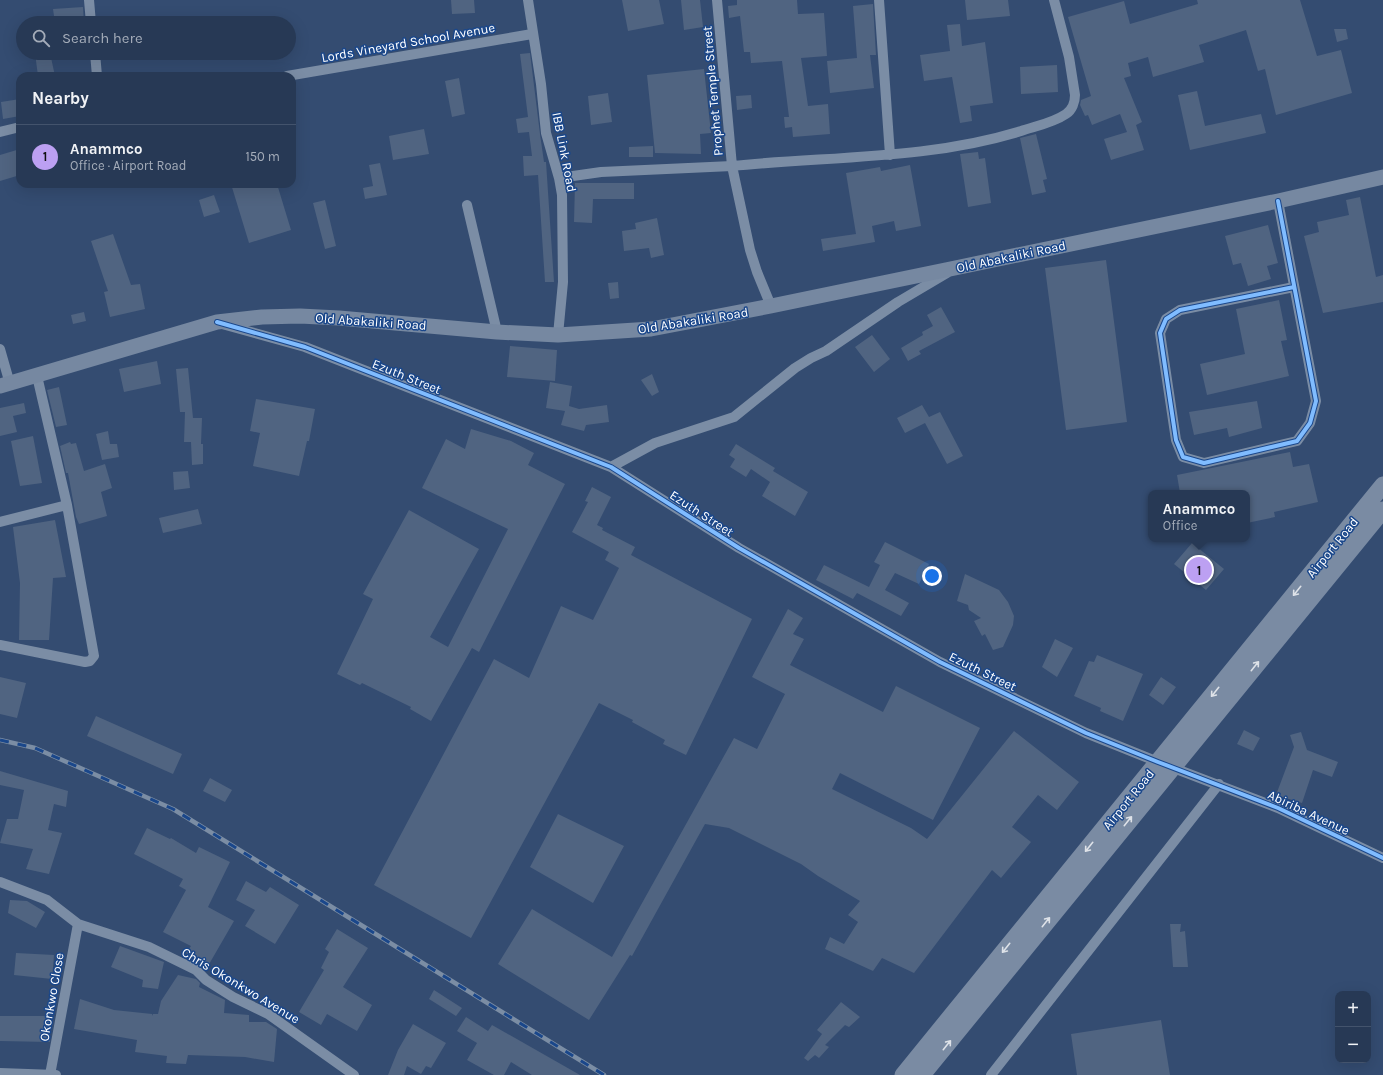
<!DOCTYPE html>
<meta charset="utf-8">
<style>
:root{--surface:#273955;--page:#2f405b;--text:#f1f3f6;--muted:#a4acb9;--line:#43536c;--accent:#bca0f2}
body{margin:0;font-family:Karla,sans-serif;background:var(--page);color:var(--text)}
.controls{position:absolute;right:12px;bottom:12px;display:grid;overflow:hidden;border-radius:8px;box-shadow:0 4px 16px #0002}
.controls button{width:36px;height:36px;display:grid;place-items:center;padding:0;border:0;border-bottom:1px solid var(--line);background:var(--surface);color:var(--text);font:20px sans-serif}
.you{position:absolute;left:932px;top:576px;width:14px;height:14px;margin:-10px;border:3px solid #fff;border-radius:50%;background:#1a73e8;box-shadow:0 0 0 6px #1a73e833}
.badge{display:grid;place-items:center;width:26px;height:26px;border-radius:50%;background:var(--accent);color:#111;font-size:13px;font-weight:700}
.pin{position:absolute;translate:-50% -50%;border:2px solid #fff;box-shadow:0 1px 4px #0006}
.popup{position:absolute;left:1148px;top:490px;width:102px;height:52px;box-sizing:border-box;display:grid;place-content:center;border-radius:8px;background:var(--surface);filter:drop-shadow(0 1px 3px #0005);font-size:13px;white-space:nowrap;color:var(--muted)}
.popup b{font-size:15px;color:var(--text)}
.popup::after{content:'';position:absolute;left:50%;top:100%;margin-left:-8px;border:8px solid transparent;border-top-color:var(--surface)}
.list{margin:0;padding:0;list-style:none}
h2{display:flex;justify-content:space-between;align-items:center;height:52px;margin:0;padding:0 16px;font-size:17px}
h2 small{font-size:13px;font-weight:400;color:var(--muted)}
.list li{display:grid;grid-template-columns:26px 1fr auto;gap:12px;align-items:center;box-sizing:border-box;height:64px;padding:0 16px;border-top:1px solid var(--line)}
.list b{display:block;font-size:15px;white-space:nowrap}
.list p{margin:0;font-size:13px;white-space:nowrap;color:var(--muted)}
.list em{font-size:13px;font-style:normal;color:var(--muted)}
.icon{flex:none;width:22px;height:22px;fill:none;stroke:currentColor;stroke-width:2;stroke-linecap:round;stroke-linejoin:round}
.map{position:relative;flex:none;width:1383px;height:1075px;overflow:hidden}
.search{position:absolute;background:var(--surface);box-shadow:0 4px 16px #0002;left:16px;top:16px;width:280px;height:44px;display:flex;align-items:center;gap:10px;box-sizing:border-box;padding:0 14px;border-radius:22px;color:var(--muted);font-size:15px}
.panel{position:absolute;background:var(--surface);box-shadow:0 4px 16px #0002;left:16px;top:72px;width:280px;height:116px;border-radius:12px}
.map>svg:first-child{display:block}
.building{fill:#506481}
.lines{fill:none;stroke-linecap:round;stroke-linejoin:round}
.minor{stroke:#7b8da5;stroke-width:10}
.secondary{stroke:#7688a1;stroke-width:15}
.primary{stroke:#7a8ba3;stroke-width:17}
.rail-casing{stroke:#7b8da4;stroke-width:4.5}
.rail{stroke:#1a478b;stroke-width:3;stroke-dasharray:9;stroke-linecap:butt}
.cycleway-casing{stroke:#1a478b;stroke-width:6}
.cycleway{stroke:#80bcff;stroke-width:4}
.oneway{stroke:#dee2e8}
.labels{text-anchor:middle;stroke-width:3;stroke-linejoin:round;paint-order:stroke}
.street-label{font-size:13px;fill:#fff;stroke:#1a478b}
</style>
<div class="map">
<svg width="1383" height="1075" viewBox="0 0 1383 1075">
<rect width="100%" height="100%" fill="#344c71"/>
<path class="building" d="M 451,0 L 474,0 L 475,13 L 452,14 Z
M 622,0 L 659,0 L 664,24 L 628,31 Z
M 681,0 L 700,0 L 703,27 L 684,30 Z
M 737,0 L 797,0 L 798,14 L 824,13 L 827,56 L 801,58 L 808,106 L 828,104 L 830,134 L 793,137 L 792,127 L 785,128 L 784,117 L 789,117 L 782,61 L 751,63 L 750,52 L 744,52 L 740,16 L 729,18 L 728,6 L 737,5 Z
M 965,0 L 1008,0 L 1010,16 L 967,20 Z
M 1197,0 L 1300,0 L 1317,56 L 1341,50 L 1352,93 L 1276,115 L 1265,69 L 1258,71 L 1246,30 L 1199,45 L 1204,62 L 1153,77 L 1148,57 L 1128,63 L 1131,76 L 1124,78 L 1142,122 L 1136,125 L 1144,150 L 1111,160 L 1104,139 L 1127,132 L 1120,114 L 1092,125 L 1088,115 L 1085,116 L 1080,105 L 1081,100 L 1091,96 L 1068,17 L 1124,1 L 1130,24 L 1198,4 Z
M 873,4 L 876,55 L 870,55 L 874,88 L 830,93 L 827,61 L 857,58 L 853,6 Z
M 83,7 L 84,23 L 55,23 L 53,9 Z
M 960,24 L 962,46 L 985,42 L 993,103 L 970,106 L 972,121 L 960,123 L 952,77 L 924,81 L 920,55 L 950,51 L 947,25 Z
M 1334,29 L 1346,29 L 1348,39 L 1337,42 Z
M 35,53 L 50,53 L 55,76 L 38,76 Z
M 530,53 L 540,134 L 544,162 L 546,162 L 554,282 L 545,282 L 538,175 L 524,176 L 523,156 L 532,156 L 529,132 L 518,133 L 516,119 L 528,117 L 520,54 Z
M 1057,65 L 1058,92 L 1021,94 L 1020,67 Z
M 704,69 L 711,133 L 700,134 L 701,154 L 655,153 L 647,75 Z
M 459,78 L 465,114 L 452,117 L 445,81 Z
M 1197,91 L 1205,126 L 1261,114 L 1266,133 L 1190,150 L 1178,95 Z
M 608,93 L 612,122 L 591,125 L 588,96 Z
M 751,95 L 752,108 L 737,110 L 736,96 Z
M 20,99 L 20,116 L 3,119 L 1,102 Z
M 424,129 L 429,154 L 393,160 L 389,136 Z
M 1036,134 L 1047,179 L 1043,180 L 1046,192 L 1032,195 L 1020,138 Z
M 653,146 L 653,157 L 629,157 L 629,147 Z
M 20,149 L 20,175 L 0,181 L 0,155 Z
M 978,152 L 979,159 L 985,158 L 991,203 L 968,207 L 960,154 Z
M 380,163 L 387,195 L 365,199 L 363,188 L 373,186 L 369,165 Z
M 910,165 L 921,226 L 896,231 L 894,221 L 872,226 L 875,242 L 823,251 L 821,239 L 856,234 L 846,173 L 880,167 L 881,171 Z
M 575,183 L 634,183 L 634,199 L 593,199 L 592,223 L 574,222 Z
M 231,184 L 277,184 L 291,230 L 249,243 Z
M 214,195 L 220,212 L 204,217 L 199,200 Z
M 1360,197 L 1376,277 L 1383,275 L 1383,302 L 1323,313 L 1304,236 L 1319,232 L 1317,222 L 1349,215 L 1346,200 Z
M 325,200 L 336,246 L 325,249 L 313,203 Z
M 657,218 L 664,255 L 651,258 L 649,248 L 624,251 L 622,231 L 636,229 L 635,223 Z
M 1268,225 L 1278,263 L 1267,266 L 1271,279 L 1248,286 L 1241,263 L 1233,265 L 1225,236 Z
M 113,234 L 131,285 L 140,284 L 145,309 L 110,317 L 104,292 L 108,291 L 91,241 Z
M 1106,260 L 1127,422 L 1066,430 L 1045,268 Z
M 618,282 L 619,298 L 610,299 L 608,283 Z
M 1279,300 L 1287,340 L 1281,341 L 1289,376 L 1207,395 L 1200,364 L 1245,354 L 1236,309 Z
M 941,307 L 955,332 L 919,351 L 921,354 L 908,361 L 901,348 L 923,335 L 922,332 L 933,326 L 927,315 Z
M 84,312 L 86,321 L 73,324 L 71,315 Z
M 872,335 L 890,359 L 874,372 L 855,347 Z
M 510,346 L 557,350 L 555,381 L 507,377 Z
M 157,361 L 161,384 L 124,392 L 119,369 Z
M 188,368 L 193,418 L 202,418 L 201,444 L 203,444 L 203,464 L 192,465 L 191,442 L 184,442 L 185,412 L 180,412 L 176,369 Z
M 652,374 L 659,392 L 652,396 L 641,380 Z
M 550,382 L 572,386 L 569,406 L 579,409 L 607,405 L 609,422 L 586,425 L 584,431 L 561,425 L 565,411 L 546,408 Z
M 59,387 L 67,425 L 56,427 L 47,390 Z
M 256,399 L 315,409 L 309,441 L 307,441 L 299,476 L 253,466 L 260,433 L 250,431 Z
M 1257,401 L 1262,428 L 1229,437 L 1227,428 L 1194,435 L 1189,412 Z
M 24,403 L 26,413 L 13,416 L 17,432 L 0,436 L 0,408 Z
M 922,405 L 929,417 L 940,412 L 963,456 L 947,464 L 925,423 L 905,433 L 897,418 Z
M 471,429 L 511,441 L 534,453 L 528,465 L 565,484 L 479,652 L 472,648 L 431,721 L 410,709 L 411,707 L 362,683 L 360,685 L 337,674 L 373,599 L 363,594 L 409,510 L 479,549 L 430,637 L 448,647 L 508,529 L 422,488 L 446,439 L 465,449 Z
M 108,431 L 110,444 L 117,444 L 119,457 L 102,460 L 96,434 Z
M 33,436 L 42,483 L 20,486 L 11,441 Z
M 70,442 L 71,444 L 76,443 L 84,471 L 105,464 L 112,488 L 101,492 L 107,516 L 79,524 L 76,517 L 68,473 L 66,473 L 60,446 Z
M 736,444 L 775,468 L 773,471 L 808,492 L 795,516 L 762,496 L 770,482 L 751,469 L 746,477 L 730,467 L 735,459 L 729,455 Z
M 1290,452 L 1293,467 L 1309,464 L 1318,502 L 1274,512 L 1275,517 L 1247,523 L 1247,493 L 1180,493 L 1177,475 Z
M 188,471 L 190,488 L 174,490 L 173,472 Z
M 592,487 L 611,497 L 597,525 L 603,528 L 602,530 L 635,547 L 631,555 L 752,619 L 686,755 L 663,744 L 665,740 L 632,722 L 633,720 L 599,703 L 471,938 L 374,885 L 494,659 L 529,678 L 561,606 L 593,620 L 619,568 L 605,560 L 609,552 L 572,532 L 588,502 L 585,501 Z
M 198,509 L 202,524 L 163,533 L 159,518 Z
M 55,520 L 66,577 L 53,578 L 49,640 L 19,640 L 20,583 L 13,527 Z
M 885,542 L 929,564 L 919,584 L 895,573 L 885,590 L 909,603 L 901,616 L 857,593 L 853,599 L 816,580 L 824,565 L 869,587 L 880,565 L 874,562 Z
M 1192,543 L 1224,569 L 1206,590 L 1174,564 Z
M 965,574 L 999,590 L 1008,602 L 1014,616 L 1013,625 L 1003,647 L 993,650 L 985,634 L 982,636 L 974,621 L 981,618 L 969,610 L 968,605 L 957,601 Z
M 788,609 L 803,618 L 793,634 L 804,639 L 790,665 L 883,712 L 896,686 L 980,728 L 933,820 L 840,773 L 832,789 L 911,828 L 927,839 L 1014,731 L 1079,782 L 1057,810 L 1038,795 L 1012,827 L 1031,842 L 1001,878 L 992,870 L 914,973 L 882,958 L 873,971 L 825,949 L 830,937 L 844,944 L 858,922 L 848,915 L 860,901 L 818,876 L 801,864 L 729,828 L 705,824 L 632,956 L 630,955 L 589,1020 L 498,964 L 532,909 L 612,957 L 734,738 L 757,749 L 785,694 L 752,677 Z
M 1055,639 L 1073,648 L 1057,677 L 1042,667 Z
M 1097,655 L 1143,674 L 1123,721 L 1100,711 L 1101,708 L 1074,696 L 1089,661 L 1094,662 Z
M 0,677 L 26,683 L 17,718 L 0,714 Z
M 1161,677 L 1176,687 L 1163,705 L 1149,695 Z
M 96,716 L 182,754 L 173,774 L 87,736 Z
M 1244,730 L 1260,738 L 1253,751 L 1237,744 Z
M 1301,732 L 1307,750 L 1338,762 L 1332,777 L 1313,770 L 1302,803 L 1276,795 L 1294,747 L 1290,735 Z
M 0,771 L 68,791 L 66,807 L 54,804 L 48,830 L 62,833 L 49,874 L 26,869 L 33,849 L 0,843 L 7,819 L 18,819 L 24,790 L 0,785 Z
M 210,778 L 232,790 L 225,802 L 203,791 Z
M 558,814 L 624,846 L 593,903 L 530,867 Z
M 147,828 L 170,839 L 171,838 L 196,853 L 199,847 L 230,862 L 208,907 L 234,921 L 208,966 L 186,953 L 191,946 L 163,932 L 186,890 L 179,886 L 183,879 L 134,854 Z
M 246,881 L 266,892 L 270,887 L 299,905 L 275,944 L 245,926 L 255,910 L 236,900 Z
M 10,900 L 27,901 L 45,912 L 36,928 L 8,913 Z
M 1170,924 L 1181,924 L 1180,932 L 1185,931 L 1188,967 L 1173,967 Z
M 337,929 L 368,948 L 343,987 L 372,1005 L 357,1031 L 327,1014 L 321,1025 L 299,1012 L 324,970 L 321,968 L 329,952 L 325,949 Z
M 120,946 L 164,962 L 158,989 L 142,987 L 143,980 L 111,967 Z
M 16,953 L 54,955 L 52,979 L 14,975 Z
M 178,975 L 196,979 L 200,983 L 199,987 L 225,1000 L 224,1013 L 249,1015 L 249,1022 L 266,1022 L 277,1029 L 274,1062 L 245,1057 L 188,1055 L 186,1064 L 166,1063 L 167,1056 L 135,1052 L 137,1040 L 74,1029 L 80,999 L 114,1010 L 152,1014 L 152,1016 L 153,1014 L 158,1014 L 161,1001 Z
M 434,990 L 462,1008 L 456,1016 L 429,999 Z
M 841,1002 L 860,1017 L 849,1027 L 845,1025 L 825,1045 L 829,1047 L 819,1058 L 815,1055 L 808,1061 L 804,1058 L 822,1034 L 817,1030 Z
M 0,1016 L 50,1016 L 50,1042 L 0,1041 Z
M 466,1017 L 488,1031 L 492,1025 L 580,1075 L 532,1075 L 511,1062 L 504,1075 L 494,1075 L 467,1060 L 477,1043 L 457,1031 Z
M 1161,1020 L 1170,1075 L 1077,1075 L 1071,1034 Z
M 413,1024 L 446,1043 L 431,1068 L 426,1066 L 421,1074 L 407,1066 L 404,1075 L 388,1075 L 398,1050 Z"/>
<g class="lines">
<path class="minor" d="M 89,0 L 91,23
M 528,0 L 541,84 L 546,133 L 559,178 L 562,195 L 563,282 L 558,335
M 717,0 L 732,166 C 829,156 927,160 1021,131 C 1036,126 1053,123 1066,114 C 1072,110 1075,102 1075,95 L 1069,57 L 1054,0
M 879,0 L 890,155
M 95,53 L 97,76
M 287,76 L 532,34
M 0,132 L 20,127
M 559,178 L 601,172 L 732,166 L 750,250 L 757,272 L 771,306
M 1278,201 L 1316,401 L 1310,423 L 1297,441 L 1204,463 L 1183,457 L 1176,440 L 1160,333 L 1166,319 L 1180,310 L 1294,287
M 467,205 L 497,332
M 222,324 L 305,347 L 611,467 L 739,548 L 940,662 L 1086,733 L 1158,762 L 1278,808 L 1383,858
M 0,349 L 10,384
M 611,467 L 655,443 L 734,417 L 795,368 L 811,358 L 826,351 L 898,302 L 947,273
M 0,522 L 67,505
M 0,645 L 85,662 L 90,661 L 94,656 L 67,505 L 37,376
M 0,882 L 47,900 L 78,924 L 149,947 L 196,970 L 206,980 L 233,997 L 268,1014 L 354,1075
M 0,1073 L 56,1075
M 50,1075 L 78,924
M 991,1075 L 1219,784"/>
<path class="secondary" d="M 0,386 L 217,322 L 262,317 L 300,316 L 339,318 L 497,332 L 558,335 L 651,329 L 771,306 L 955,268 L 1278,201 L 1383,177"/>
<path class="primary" d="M 903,1075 L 1383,485
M 922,1075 L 1383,510"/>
<g class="rail-casing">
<path id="rail" d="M 0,740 L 35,748 L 173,809 L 604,1075"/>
</g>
<use href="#rail" class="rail"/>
<g class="cycleway-casing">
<path id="cycleway" d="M 1278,201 L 1316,401 L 1310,423 L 1297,441 L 1204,463 L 1183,457 L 1176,440 L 1160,333 L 1166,319 L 1180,310 L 1294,287
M 217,322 L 305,347 L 611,467 L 739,548 L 940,662 L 1086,733 L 1158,762 L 1278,808 L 1383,858"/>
</g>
<use href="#cycleway" class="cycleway"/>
</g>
<defs><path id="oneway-shaft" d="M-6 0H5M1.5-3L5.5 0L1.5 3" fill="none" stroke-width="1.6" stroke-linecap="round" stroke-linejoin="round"/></defs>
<g class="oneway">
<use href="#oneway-shaft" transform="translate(1297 591) rotate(129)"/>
<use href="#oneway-shaft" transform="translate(1255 666) rotate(-51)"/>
<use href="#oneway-shaft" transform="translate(1215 692) rotate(129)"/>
<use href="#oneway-shaft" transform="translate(1128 821) rotate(-51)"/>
<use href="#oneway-shaft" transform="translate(1089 847) rotate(129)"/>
<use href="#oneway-shaft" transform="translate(1046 922) rotate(-51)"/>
<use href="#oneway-shaft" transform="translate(1006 948) rotate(129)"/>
<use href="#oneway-shaft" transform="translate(947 1045) rotate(-51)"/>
</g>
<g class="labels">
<g class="street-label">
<text transform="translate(408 42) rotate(-10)" y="5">Lords Vineyard School Avenue</text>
<text transform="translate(712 91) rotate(-95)" y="5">Prophet Temple Street</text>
<text transform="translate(565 152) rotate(79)" y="5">IBB Link Road</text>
<text transform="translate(1011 256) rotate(-12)" y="5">Old Abakaliki Road</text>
<text transform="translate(693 320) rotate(-9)" y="5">Old Abakaliki Road</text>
<text transform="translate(371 321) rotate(4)" y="5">Old Abakaliki Road</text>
<text transform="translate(407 376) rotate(22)" y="5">Ezuth Street</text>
<text transform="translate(702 513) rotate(33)" y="5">Ezuth Street</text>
<text transform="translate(1332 547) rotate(-51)" y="5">Airport Road</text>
<text transform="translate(983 671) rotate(26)" y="5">Ezuth Street</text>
<text transform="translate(1128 799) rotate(-51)" y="5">Airport Road</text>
<text transform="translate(1309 812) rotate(25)" y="5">Abiriba Avenue</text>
<text transform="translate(241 985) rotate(31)" y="5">Chris Okonkwo Avenue</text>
<text transform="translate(51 997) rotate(-80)" y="5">Okonkwo Close</text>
</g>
</g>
</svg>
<div class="controls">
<button>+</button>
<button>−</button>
</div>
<div class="you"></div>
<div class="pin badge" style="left:1199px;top:570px">1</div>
<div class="popup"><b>Anammco</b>Office</div>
<div class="search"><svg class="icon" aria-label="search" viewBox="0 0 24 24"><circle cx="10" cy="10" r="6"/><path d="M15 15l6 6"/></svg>Search here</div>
<section class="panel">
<h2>Nearby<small></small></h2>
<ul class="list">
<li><span class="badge">1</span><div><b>Anammco</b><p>Office · Airport Road</p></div><em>150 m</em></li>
</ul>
</section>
</div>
